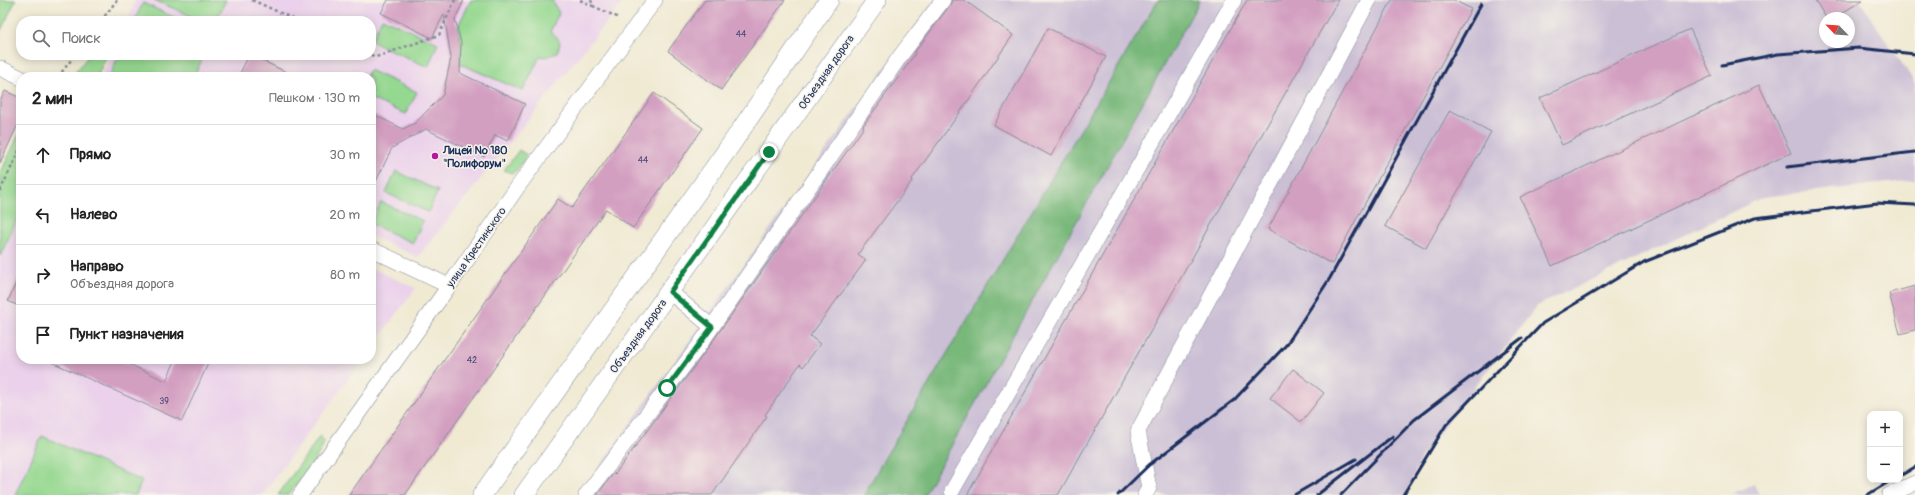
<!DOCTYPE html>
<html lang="ru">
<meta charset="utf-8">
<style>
:root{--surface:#fff;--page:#f6f6f6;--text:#222;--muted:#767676;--line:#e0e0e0}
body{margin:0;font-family:Pangolin,sans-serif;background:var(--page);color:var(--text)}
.controls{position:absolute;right:12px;bottom:12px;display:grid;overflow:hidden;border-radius:8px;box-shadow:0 2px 10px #0003}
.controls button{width:36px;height:36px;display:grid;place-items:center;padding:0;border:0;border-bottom:1px solid var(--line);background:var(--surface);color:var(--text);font:20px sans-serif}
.compass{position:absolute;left:1819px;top:12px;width:36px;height:36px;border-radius:50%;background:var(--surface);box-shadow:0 2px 10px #0003;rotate:295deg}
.stop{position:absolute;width:12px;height:12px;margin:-9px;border:3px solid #0b8043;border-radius:50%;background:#fff}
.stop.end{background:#0b8043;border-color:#fff;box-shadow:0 1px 4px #0008}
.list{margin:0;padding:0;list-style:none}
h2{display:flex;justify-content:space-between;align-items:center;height:52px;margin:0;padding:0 16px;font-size:17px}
h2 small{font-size:13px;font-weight:400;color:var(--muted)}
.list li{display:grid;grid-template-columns:26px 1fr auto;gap:12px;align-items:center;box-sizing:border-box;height:60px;padding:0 16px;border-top:1px solid var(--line)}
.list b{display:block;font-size:15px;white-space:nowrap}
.list p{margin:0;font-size:13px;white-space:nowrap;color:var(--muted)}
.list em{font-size:13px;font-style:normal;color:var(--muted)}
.icon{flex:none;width:22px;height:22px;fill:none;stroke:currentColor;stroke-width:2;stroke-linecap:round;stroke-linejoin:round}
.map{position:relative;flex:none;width:1915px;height:495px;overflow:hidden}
.search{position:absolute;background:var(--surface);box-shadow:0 2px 10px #0003;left:16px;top:16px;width:360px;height:44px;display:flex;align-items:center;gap:10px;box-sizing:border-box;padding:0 14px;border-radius:16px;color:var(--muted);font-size:15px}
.panel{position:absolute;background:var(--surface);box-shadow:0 2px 10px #0003;left:16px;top:72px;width:360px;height:292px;border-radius:16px}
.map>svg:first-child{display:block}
.built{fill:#ebd1eb}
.industrial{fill:#cbbfd5;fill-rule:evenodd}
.green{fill:#95d890;stroke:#588477}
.forest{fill:#78b87a;stroke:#4a746c}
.building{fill:#d39fc1}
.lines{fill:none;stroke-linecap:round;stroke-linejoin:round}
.minor-casing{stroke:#868c98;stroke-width:16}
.major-casing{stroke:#868c98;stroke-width:20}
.path{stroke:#868c98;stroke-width:2.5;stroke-dasharray:3 3;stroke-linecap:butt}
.minor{stroke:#fff;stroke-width:15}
.major{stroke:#fff;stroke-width:19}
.rail{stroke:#1b2f5e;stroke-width:3}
.route{stroke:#0b8043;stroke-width:5}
.poi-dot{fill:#b5179e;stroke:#f7f3e8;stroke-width:1.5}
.labels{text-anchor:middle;stroke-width:3;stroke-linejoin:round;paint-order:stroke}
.number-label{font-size:9px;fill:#494b77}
.street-label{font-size:11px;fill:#1b2f5e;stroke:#f7f3e8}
.poi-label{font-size:11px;font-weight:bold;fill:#1b2f5e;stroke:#f7f3e8;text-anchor:start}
</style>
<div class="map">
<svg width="1915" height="495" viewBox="0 0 1915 495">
<rect width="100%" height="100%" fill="#f7f3e8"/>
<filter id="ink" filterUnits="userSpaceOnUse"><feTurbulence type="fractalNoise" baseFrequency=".025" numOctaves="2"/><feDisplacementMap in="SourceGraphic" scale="8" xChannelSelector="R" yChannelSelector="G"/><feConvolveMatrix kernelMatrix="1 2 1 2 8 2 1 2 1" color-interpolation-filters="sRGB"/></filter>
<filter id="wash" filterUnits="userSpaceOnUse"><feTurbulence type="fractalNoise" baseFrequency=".012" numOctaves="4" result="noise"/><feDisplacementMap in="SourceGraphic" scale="16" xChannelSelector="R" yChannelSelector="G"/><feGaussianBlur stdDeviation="0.9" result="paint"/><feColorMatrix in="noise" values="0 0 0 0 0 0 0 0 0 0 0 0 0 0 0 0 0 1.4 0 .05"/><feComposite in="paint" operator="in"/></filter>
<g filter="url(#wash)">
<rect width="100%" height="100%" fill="#f0ead3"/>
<path class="built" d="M 136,0 L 154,0 L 203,21 L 127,21 Z
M 225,0 L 624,0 L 418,257 L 371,236 L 371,77 L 101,77 L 111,55 L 371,55 L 371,21 L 216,21 Z
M 21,211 L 21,359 L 363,359 L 262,495 L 0,495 L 0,256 Z
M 371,268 L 416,288 L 371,348 Z"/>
<path class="industrial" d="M 934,0 L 1859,0 L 1915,83 L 1915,180 L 1763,197 L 1537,306 L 1422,455 L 1406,495 L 579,495 ZM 1825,18 L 1849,18 L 1849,42 L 1825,42 Z
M 1754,484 L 1759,495 L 1729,495 Z"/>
<path class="green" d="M 0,0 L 16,0 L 0,32 Z
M 154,0 L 226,0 L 216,21 L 203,21 Z
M 471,0 L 552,0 L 559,13 L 550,32 L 557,37 L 560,43 L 557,53 L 545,57 L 540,56 L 523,91 L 460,64 L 461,44 L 458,26 Z
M 143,3 L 182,21 L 134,21 Z
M 382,18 L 438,43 L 428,67 L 371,41 Z
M 89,55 L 107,55 L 97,77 L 72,77 Z
M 119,55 L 204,55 L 194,77 L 109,77 Z
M 369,70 L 417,92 L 406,114 L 371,99 L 371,77 L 366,77 Z
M 21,130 L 21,211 L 0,256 L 0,174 Z
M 519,150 L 527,155 L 517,170 L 512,173 L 504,170 Z
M 396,171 L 438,191 L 428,212 L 386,193 Z
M 381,202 L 423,221 L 413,243 L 371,224 Z
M 42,436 L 142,481 L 136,495 L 15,495 Z
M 320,436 L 324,442 L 320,452 L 289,495 L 278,495 Z"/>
<path class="forest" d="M 1158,0 L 1200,0 L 924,495 L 864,495 L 884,459 Z"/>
<g id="blocks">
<path class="building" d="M 388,0 L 464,0 L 455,19 L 461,43 L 460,73 L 525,104 L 508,141 L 495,135 L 484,157 L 426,129 L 392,148 L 371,192 L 371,113 L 403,129 L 415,123 L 443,95 L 451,58 L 444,14 L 432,38 L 381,13 Z
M 705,0 L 785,0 L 721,90 L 668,51 Z
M 952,0 L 964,0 L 1013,35 L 963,108 L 912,179 L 913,180 L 858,254 L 866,260 L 810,336 L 820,344 L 803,367 L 800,364 L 765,415 L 767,416 L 712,495 L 597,495 L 614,473 L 615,474 L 705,352 L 864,127 L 863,126 L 915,54 L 914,53 L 950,5 Z
M 1247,0 L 1338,0 L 1058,495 L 967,495 Z
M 1392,0 L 1454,0 L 1471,9 L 1332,264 L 1268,229 Z
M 1815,0 L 1863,0 L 1834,18 L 1826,18 Z
M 1048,28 L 1106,57 L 1051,156 L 994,125 Z
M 1690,29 L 1712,76 L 1562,145 L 1540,98 Z
M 249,55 L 251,55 L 296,77 L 238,77 Z
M 1759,85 L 1791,153 L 1552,266 L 1520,197 Z
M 5,91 L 21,98 L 21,118 L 0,163 L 0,101 Z
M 654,93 L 703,128 L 633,228 L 606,209 L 405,495 L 349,495 L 558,199 L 572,208 Z
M 1450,110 L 1491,132 L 1426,248 L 1385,226 Z
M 21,272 L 21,307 L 8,301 Z
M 1915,286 L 1915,330 L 1900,334 L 1889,293 Z
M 45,359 L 118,359 L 166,381 L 176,359 L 210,359 L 182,421 Z
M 1293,369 L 1324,393 L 1301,422 L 1270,398 Z"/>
</g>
</g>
<g filter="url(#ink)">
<use href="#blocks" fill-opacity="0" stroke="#868c98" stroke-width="1"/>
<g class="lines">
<g class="minor-casing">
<path id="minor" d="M 0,68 L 21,78
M 371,249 L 449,286
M 670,292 L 712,327
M 952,491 L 1234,0
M 300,495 L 449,286 L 519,185 L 655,0
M 586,495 L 698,347 L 901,55 L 943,0
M 1145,495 L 1149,488 L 1138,431 L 1369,0
M 1889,495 L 1915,483"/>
</g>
<g class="major-casing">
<path id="major" d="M 482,495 L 732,143 L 829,0
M 524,495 L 877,0"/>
</g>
<path class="path" d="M 252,0 L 298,21
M 580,0 L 593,6
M 591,0 L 593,6 L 617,17
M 101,21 L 117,0
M 371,55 L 376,57 L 439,35 L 455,0
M 58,77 L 75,55
M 0,191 L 21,147"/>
<use href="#minor" class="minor"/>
<use href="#major" class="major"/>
<path class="rail" d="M 1722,65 L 1778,54 L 1859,48 L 1915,54
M 1787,167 L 1915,152
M 1900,476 L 1915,467
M 1118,495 L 1149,465 L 1234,400 L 1287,344 L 1330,278 L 1481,4
M 1294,495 L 1356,459
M 1317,495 L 1393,436
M 1341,495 L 1414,420 L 1522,338
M 1403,495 L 1446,425 L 1543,323 L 1644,262 L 1755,218 L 1877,203 L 1915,205
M 1867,495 L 1892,480"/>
</g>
</g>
<g class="lines" filter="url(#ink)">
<path class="route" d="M 667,388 L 712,327 L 670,292 L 769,152"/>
</g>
<circle class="poi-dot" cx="435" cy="156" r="4"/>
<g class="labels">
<g class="number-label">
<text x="741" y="37">44</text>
<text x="643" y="163">44</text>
<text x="472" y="363">42</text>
<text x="164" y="404">39</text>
</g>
<g class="street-label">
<text transform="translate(826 72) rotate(-55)" y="4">Объездная дорога</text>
<text transform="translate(476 247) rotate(-55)" y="4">улица Крестинского</text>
<text transform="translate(638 336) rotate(-54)" y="4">Объездная дорога</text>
</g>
<g class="poi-label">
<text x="443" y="154">Лицей № 180<tspan x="443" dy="13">"Полифорум"</tspan></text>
</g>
</g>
</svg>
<div class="controls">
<button>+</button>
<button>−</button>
</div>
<svg class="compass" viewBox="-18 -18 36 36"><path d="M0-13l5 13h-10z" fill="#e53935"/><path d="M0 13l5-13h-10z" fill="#767676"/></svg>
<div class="stop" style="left:667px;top:388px"></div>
<div class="stop end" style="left:769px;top:152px"></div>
<div class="search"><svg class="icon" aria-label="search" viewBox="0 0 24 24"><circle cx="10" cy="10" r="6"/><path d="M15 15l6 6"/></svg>Поиск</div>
<section class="panel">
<h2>2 мин<small>Пешком · 130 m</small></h2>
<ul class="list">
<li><svg class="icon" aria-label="ahead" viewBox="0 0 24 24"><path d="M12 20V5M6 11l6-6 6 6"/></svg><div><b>Прямо</b></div><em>30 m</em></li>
<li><svg class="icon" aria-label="left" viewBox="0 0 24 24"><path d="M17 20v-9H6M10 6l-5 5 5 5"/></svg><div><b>Налево</b></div><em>20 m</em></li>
<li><svg class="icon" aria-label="right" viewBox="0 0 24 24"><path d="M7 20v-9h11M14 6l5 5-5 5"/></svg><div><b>Направо</b><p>Объездная дорога</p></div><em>80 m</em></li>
<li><svg class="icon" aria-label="arrive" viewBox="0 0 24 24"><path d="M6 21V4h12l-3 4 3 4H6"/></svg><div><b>Пункт назначения</b></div></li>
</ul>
</section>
</div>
